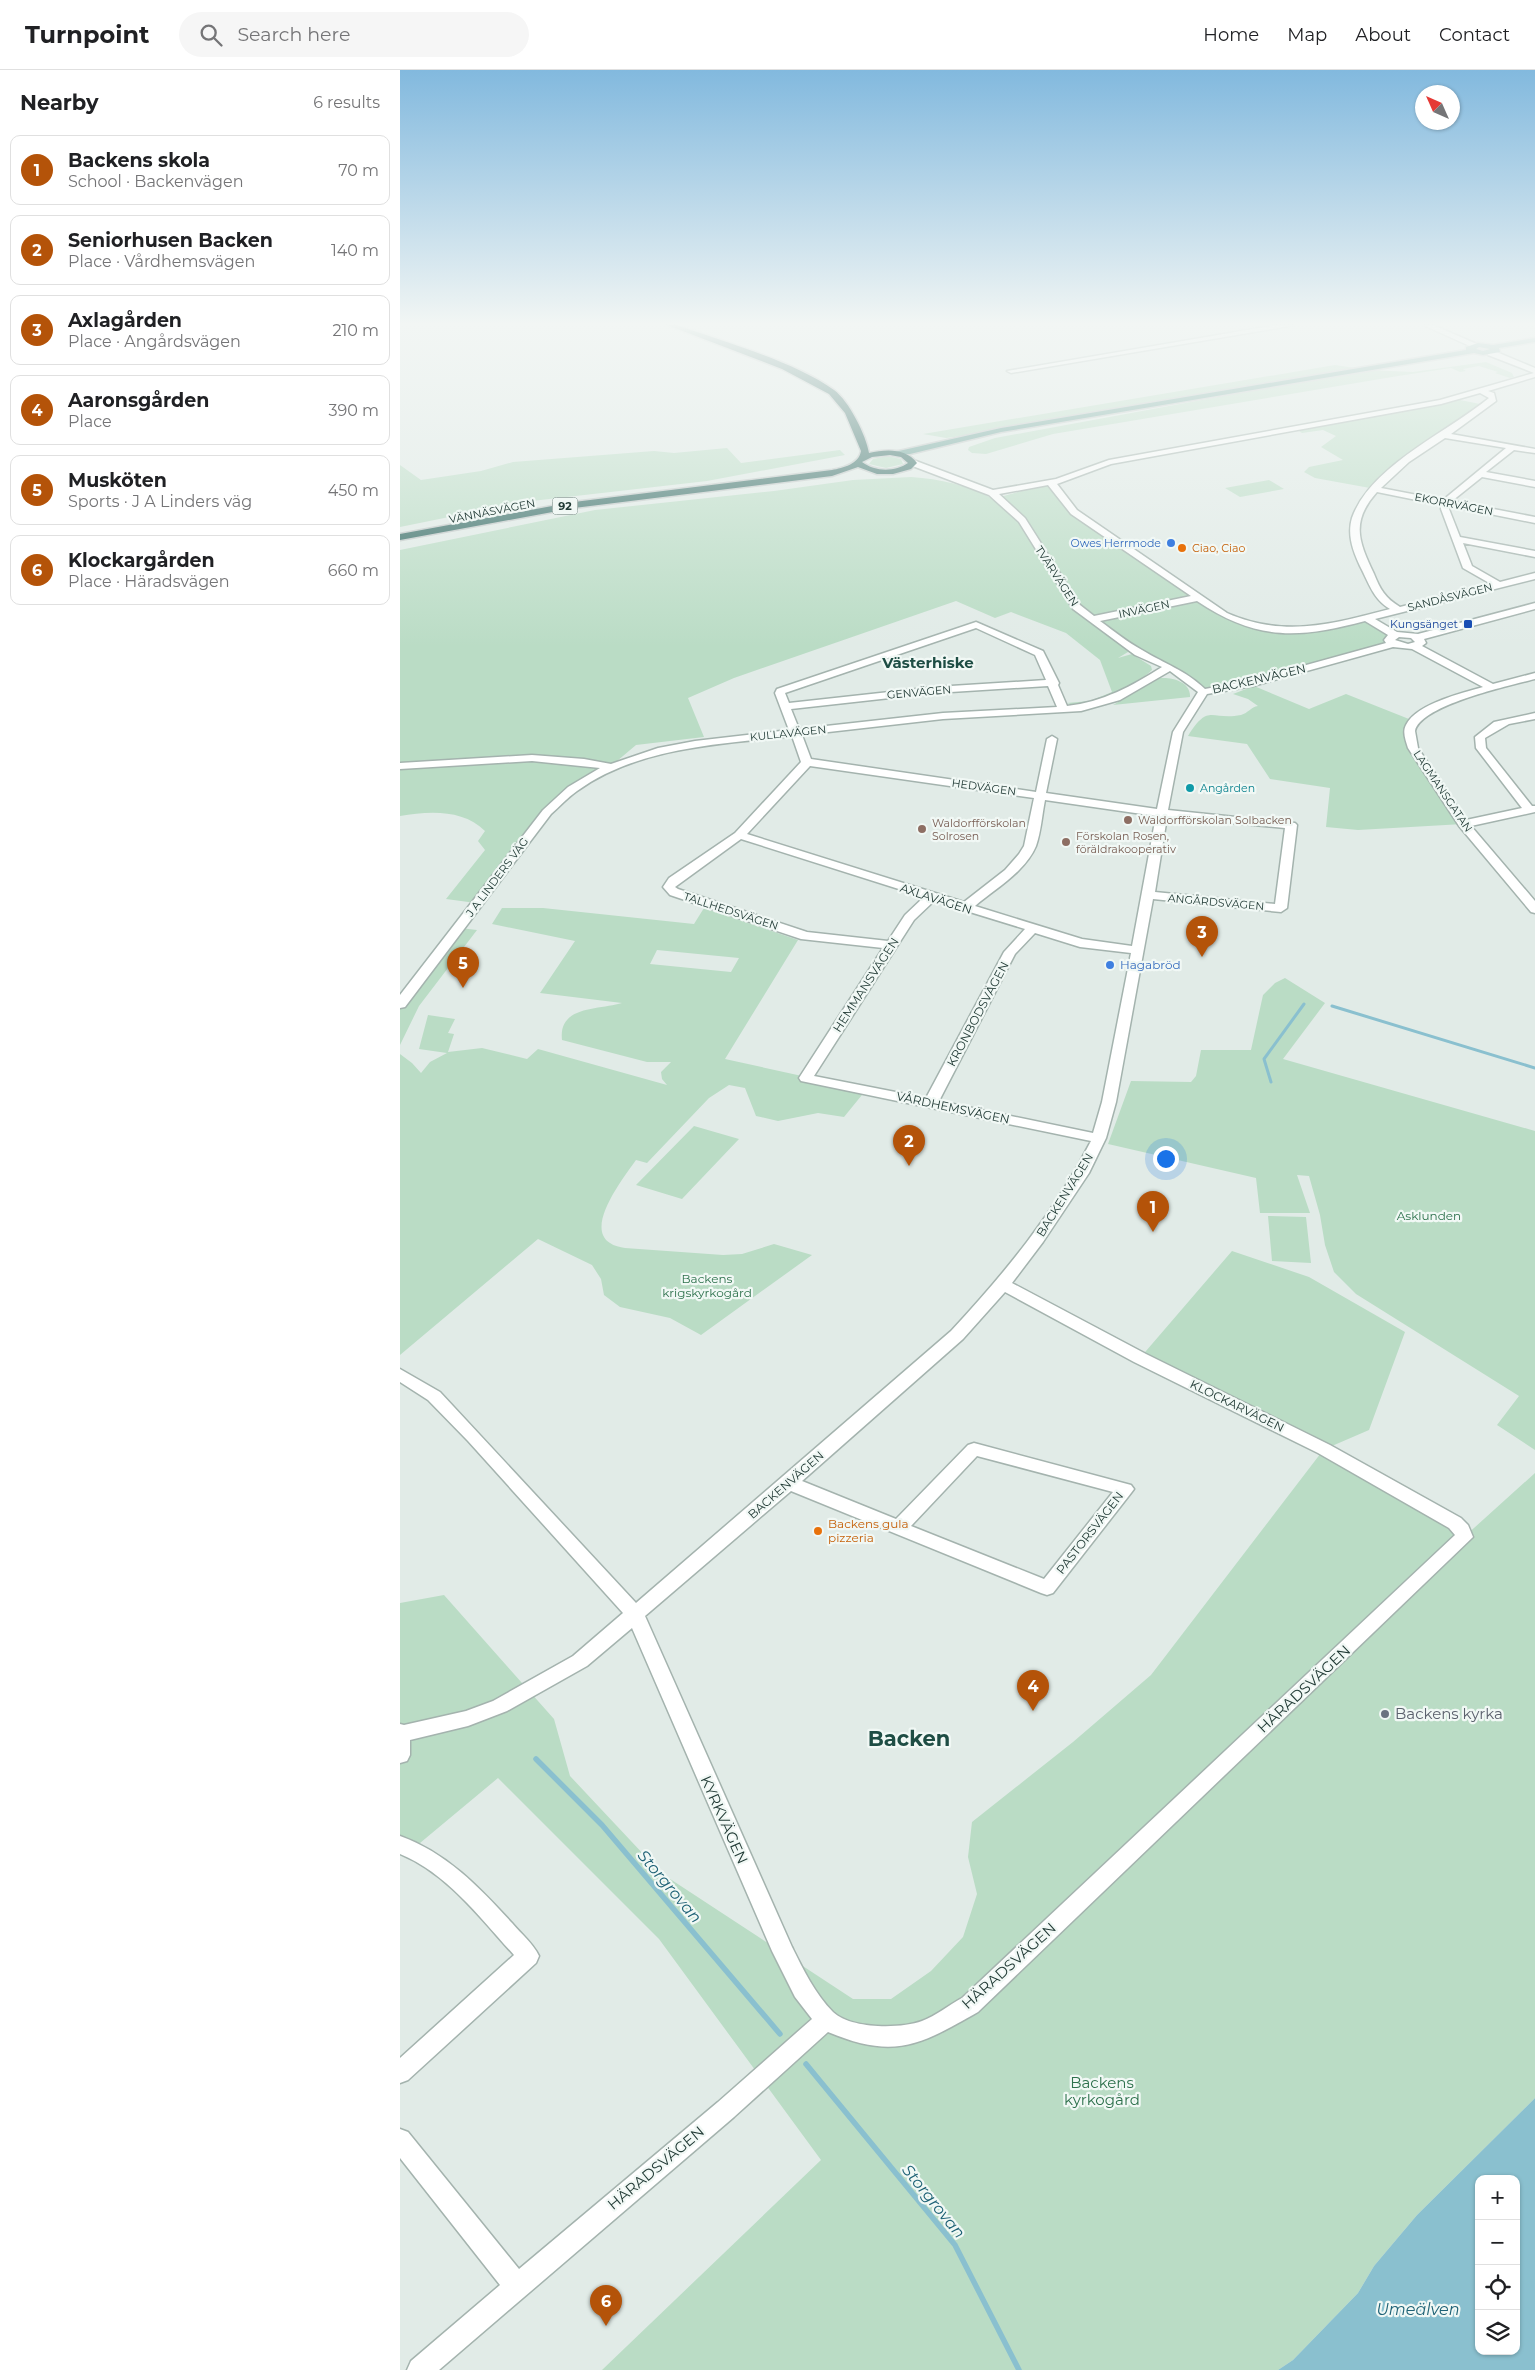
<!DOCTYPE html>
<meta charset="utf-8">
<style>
:root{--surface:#fff;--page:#f6f6f6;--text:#202124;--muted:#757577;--line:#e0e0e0;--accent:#b45309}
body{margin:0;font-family:Montserrat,sans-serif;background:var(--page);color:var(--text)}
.controls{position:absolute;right:15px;bottom:15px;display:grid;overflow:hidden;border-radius:10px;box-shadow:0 1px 4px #0004}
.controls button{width:45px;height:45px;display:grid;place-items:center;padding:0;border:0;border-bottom:1px solid var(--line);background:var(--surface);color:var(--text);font:25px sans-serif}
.compass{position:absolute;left:1015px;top:15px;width:45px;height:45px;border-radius:50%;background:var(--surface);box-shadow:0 1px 4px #0004;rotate:315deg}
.you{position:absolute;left:765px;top:1088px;width:18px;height:18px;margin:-12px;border:4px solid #fff;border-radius:50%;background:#1a73e8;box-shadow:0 0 0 8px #1a73e833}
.badge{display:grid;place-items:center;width:32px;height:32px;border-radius:50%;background:var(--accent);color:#fff;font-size:16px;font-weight:700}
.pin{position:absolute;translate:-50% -41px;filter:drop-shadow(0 1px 2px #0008)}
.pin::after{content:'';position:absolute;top:26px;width:18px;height:15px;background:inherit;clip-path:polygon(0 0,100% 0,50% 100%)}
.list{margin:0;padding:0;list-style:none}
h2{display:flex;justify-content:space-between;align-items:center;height:65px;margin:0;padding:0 20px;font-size:21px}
h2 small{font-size:16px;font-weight:400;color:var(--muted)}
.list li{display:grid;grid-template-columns:32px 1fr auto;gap:15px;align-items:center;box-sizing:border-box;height:70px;margin:0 10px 10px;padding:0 10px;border:1px solid var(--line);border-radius:10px}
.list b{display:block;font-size:19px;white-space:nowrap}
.list p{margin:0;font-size:16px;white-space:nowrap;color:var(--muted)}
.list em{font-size:16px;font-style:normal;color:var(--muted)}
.icon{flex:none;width:28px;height:28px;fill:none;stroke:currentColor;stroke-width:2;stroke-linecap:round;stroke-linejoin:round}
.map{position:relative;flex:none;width:1135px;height:2300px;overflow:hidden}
header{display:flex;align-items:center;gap:30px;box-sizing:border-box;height:70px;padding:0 25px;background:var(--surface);border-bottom:1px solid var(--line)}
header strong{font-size:24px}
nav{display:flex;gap:28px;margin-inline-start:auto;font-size:18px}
.search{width:350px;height:45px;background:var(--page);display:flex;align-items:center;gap:12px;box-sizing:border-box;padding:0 18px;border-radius:28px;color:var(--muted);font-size:19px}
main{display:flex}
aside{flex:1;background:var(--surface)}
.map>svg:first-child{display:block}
.green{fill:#badcc5;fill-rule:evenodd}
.water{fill:#8ac0cf;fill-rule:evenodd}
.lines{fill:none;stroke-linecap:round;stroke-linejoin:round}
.stream-far1{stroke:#8ac0cf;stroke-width:3}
.stream{stroke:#8ac0cf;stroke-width:5.5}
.minor-casing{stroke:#a4b3ae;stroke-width:3}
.major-casing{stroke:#c1c8c7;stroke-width:3}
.highway-casing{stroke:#c1c8c7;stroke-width:3}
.minor{fill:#fff;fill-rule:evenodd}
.major{fill:#669f95;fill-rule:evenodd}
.highway{fill:#2e665f;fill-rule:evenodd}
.shop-dot{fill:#3f7fe0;stroke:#f1f8f5;stroke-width:2}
.food-dot{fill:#e8710a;stroke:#f1f8f5;stroke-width:2}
.transit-dot{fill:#1a4fb4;stroke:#f1f8f5;stroke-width:2}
.culture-dot{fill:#0f9aa8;stroke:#f1f8f5;stroke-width:2}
.education-dot{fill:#8d6e63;stroke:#f1f8f5;stroke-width:2}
.worship-dot{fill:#6b7280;stroke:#f1f8f5;stroke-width:2}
.labels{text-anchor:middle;stroke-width:4.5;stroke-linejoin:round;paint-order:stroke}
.far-street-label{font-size:11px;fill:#223b36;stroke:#f1f8f5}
.shield{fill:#f1f8f5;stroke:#60746f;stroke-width:1}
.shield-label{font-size:11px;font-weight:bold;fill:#223b36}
.far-shop-label{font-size:11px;fill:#366cbe;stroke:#f1f8f5;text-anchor:end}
.far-food-label{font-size:11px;fill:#c56008;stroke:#f1f8f5;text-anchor:start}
.far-transit-label{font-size:11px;fill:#164399;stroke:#f1f8f5;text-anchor:end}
.far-culture-label{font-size:11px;fill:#0d838f;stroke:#f1f8f5;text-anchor:start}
.far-education-label{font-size:11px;fill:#785e54;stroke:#f1f8f5;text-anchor:start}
.street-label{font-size:12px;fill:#223b36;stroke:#f1f8f5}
.shop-label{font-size:12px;fill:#366cbe;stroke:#f1f8f5;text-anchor:start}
.park-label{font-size:12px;fill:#2d714c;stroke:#f1f8f5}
.food-label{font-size:12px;fill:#c56008;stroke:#f1f8f5;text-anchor:start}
.far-district-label{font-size:15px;font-weight:bold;fill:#1e4d44;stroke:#f1f8f5}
.near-street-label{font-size:15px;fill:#223b36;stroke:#f1f8f5}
.near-worship-label{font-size:15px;fill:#5b616d;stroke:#f1f8f5;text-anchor:start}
.near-park-label{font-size:15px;fill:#2d714c;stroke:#f1f8f5}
.near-water-label{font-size:16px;font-style:italic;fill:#1d6175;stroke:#f1f8f5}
.near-district-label{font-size:21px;font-weight:bold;fill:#1e4d44;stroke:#f1f8f5}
</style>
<header>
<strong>Turnpoint</strong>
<div class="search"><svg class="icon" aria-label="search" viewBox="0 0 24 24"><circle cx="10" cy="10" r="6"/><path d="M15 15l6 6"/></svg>Search here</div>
<nav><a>Home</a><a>Map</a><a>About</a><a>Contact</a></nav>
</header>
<main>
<aside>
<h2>Nearby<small>6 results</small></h2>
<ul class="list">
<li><span class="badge">1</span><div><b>Backens skola</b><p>School · Backenvägen</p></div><em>70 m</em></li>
<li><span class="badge">2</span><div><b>Seniorhusen Backen</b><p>Place · Vårdhemsvägen</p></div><em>140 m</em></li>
<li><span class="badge">3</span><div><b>Axlagården</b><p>Place · Angårdsvägen</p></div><em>210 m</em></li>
<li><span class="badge">4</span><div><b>Aaronsgården</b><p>Place</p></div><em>390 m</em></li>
<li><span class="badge">5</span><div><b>Musköten</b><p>Sports · J A Linders väg</p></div><em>450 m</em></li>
<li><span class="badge">6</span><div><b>Klockargården</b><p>Place · Häradsvägen</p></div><em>660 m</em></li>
</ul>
</aside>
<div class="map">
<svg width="1135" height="2300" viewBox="0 0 1135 2300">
<rect width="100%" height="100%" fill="#e1ebe7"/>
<path class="green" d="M 1086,292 L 1112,303 L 1114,307 L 1110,308 L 1095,303 L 1098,302 L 1079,296 L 1063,299 L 1066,301 L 1060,302 L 1051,298 L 998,306 L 653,364 L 586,384 L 572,383 L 568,380 L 569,377 L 595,368 L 926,307 L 562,366 L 546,368 L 523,364 L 935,295 L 969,300 L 1013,302 Z
M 1055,329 L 1085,335 L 970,418 L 915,408 L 904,402 L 909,397 L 943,390 L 921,377 L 936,366 L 923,360 L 902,363 L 896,359 Z
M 327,378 L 341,393 L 440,380 L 445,385 L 307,411 L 123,432 L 0,457 L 0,395 L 21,410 L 81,401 L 113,392 L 254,381 L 274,383 Z
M 487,386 L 501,389 L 503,394 L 486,398 L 469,394 L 473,389 Z
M 511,407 C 540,409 568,415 593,429 L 650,413 L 663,431 L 824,545 L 883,561 L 966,548 L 995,565 L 993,574 L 849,614 L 803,622 L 770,597 L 728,582 L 718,588 L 732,584 L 751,596 L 752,600 C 735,616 690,641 667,633 L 690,631 L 712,622 L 700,590 L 666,563 L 611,542 L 595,548 L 556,531 L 334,608 L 288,628 L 304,667 L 236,675 L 210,697 L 167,723 L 76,833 L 46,829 L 85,780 L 78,771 L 85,761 C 63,739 29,741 0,746 L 0,480 L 195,440 L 374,421 L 453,410 Z
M 869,410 L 884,419 L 840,427 L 825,418 Z
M 760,608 C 773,607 791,612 790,627 L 713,635 Z
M 854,616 L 909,639 L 946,624 L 1014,651 L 1013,678 L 1063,754 L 958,760 L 926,757 L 930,718 L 870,709 L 847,674 L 788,666 C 809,632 811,651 841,645 C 848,643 851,637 858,636 L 848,629 L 833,624 Z
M 102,838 L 143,838 L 294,854 L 304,838 L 398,870 L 325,989 L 466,1020 L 444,1047 L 418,1043 L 378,1051 L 356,1046 L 345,1018 L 329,1015 L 309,1028 L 247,1093 L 236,1090 C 225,1106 184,1157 210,1173 C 214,1176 220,1177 225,1178 L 323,1185 L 342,1184 L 374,1174 L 412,1185 L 301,1265 L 270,1248 L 220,1237 L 204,1225 L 201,1209 L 192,1195 L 138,1169 L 0,1285 L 0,984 L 12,993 L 21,1003 L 30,992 L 47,983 L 19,979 L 28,945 L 55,949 L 48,963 L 54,964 L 48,982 L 82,978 L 127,989 L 138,979 L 267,1015 L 262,1009 L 261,1002 L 271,992 L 247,992 L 162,970 C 158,935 200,940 222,933 L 140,923 L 175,871 L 92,854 ZM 257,880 L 339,888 L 331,902 L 250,894 Z
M 60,858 L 77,860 L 19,936 L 0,975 L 0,934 Z
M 885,908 L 925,933 L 883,989 L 1135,1061 L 1135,1380 L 1097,1355 L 1119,1326 L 956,1224 L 934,1202 L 925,1175 L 920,1145 L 909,1106 L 897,1105 L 910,1143 L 860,1143 L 856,1108 L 708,1074 L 731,1011 L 791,1012 L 796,1006 L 801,980 L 851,980 L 863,925 L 875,913 Z
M 294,1056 L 339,1069 L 282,1129 L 236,1115 Z
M 868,1146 L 906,1147 L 911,1193 L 872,1191 Z
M 832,1181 L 909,1207 L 1005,1262 L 969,1360 L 925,1379 L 1064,1467 L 1135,1403 L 1135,2028 L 1017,2145 L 974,2196 L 958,2223 L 893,2290 L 878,2300 L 202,2300 L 421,2090 L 259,1869 L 98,1708 L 14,1778 L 0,1775 L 0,1533 L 44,1525 L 154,1649 L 170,1706 L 261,1803 L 453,1929 L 491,1929 L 531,1901 L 563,1867 L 577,1824 L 568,1787 L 572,1752 L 673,1672 L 751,1605 L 924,1379 L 740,1288 Z"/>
<path class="water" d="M 1135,2028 L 1135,2300 L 878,2300 L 893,2290 L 958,2223 L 974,2196 L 1017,2145 ZM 1079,2109 L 1116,2109 L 1116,2281 L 1079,2281 Z"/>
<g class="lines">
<path class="stream-far1" d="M 932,936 L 1135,998
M 871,1012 L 864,989 L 904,934"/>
<path class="stream" d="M 136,1689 L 202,1755 L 380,1964
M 406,1994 L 555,2175 L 619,2300"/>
<g class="minor-casing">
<path id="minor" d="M 877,255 L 895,255 L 611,303 L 607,301 Z
M 1023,255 L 1033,255 L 1079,275 L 1072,277 Z
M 1088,281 L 1094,281 L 1135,298 L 1135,307 L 1088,321 L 1094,323 L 1096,331 L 1051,364 L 1135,379 L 1135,383 L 1114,380 L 1086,402 L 1135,411 L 1135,417 L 1082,407 L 1052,431 L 1135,447 L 1135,453 L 1050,436 L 1049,439 L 1060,467 L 1135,481 L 1135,487 L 1063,473 L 1072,496 L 1100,512 L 1135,503 L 1135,509 L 975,549 L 997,562 L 1018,564 L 1135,533 L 1135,539 L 1024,569 L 1026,573 L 1022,576 L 1093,614 L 1135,603 L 1135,609 C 1112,615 1020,635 1015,661 L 1018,678 L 1066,750 L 1122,738 L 1076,678 L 1075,667 L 1094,652 L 1135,643 L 1135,649 L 1109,654 L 1085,668 L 1086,678 L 1132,736 L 1135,736 L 1135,742 L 1071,756 L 1135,831 L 1135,843 L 1131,842 L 1059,756 L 1008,678 C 1006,671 1002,662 1006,655 C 1016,634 1062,623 1083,617 L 1012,579 L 993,577 L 853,616 L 807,624 L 783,662 L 768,740 L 895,753 L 897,755 L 887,838 L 881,842 L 753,829 L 716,1032 L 706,1068 L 689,1103 L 643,1172 L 612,1213 L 746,1284 L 930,1375 L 1061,1448 L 1068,1455 L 1073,1467 L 578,1942 C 520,1975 495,1990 428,1962 L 334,2047 L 39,2300 L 7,2300 L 11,2291 L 100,2215 L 0,2088 L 0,2059 L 8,2062 L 119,2199 L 318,2032 L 412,1949 L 395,1927 L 372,1881 L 232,1558 L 187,1596 L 107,1641 L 68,1656 L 10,1670 L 10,1685 L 7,1691 L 0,1693 L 0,1654 L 4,1655 L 66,1641 L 93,1631 L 173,1586 L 223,1543 L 68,1371 L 28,1330 L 0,1312 L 0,1299 L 40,1322 L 236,1533 L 551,1261 C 605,1203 655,1142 691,1071 L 401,1011 L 399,1008 L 483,878 L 401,869 L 270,825 L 263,817 L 269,808 L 335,763 L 401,692 L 392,666 C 319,674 238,677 177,721 C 167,728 159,737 151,744 L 5,937 L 0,938 L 0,925 L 143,740 L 168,717 L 200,698 L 132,691 L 0,699 L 0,693 L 132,685 L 184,689 L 211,694 L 258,678 L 295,671 L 389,660 L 375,623 L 377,619 L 576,552 L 643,581 L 659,613 L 658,615 L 667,636 C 703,632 732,616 762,597 L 735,585 L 673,539 L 619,452 L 589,425 L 510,395 L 510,391 L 516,391 L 593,420 L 656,409 L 709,390 L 1040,330 L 1134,303 L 1088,285 ZM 1080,323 L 1089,328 C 1048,362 970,396 952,448 C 947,465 953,481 960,496 C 969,513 973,529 990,539 C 933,554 884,568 827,543 L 677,440 L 657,414 L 711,394 L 1041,334 ZM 1045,368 L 1106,378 L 1043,430 L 981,418 L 1009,392 ZM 648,415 L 671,444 L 791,526 L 694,546 L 680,535 L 625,448 L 599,424 ZM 977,422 L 1041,435 L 1041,439 L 1063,498 L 1091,514 L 1000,537 C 985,528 980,519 974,504 C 959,472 950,452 977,422 ZM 797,531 C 857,571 897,569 965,551 L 988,565 L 984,570 L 986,573 L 848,611 L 805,619 C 785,600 765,594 742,580 C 727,572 714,561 700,551 ZM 576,558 L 635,585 L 646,610 L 535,617 L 389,633 L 385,623 ZM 999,567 L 1011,568 L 1015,572 L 1008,574 L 995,570 ZM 770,601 L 798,622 L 773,662 L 757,739 L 646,723 L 657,669 L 652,666 L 647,669 L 636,722 L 411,689 L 402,665 L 543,649 L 681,641 L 720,630 ZM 648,616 L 657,637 L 543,643 L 399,659 L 391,639 L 535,623 ZM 410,696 L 634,728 L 624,776 L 619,784 L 605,800 L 564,832 L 347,764 ZM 645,730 L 756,746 L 732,876 L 682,869 L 575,836 C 595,819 625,802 636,776 C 641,762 642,745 645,730 ZM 767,747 L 885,758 L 875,834 L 755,822 ZM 341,769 L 524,827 L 505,845 L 488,871 L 407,862 L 278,819 L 275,817 ZM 534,831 L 625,859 L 604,882 L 526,1028 L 414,1006 L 514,850 ZM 635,863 L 680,877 L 731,883 L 702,1032 L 693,1063 L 539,1031 L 615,884 ZM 605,1222 L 734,1292 L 918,1383 L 1049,1458 L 1055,1465 L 562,1928 C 549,1935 536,1946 522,1951 C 500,1959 451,1959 433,1942 C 415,1924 403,1899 392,1877 L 245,1546 L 391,1421 L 641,1523 L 647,1525 L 653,1523 L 731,1423 L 734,1419 L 731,1415 L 574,1373 L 568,1375 L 496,1449 L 402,1411 L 563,1269 ZM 577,1386 L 713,1422 L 644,1509 L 511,1456 Z
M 0,1766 C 47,1783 79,1817 112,1853 C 121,1864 133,1873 139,1886 L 136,1893 L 8,2010 L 0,2013 L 0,1988 L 114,1885 C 81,1849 47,1803 0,1784 Z"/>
</g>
<g class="major-casing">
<path id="major" d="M 1135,268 L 1135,272 L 1099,278 L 1100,282 L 1083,285 L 1074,283 L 601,362 L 510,384 L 494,385 L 490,383 L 601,358 L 1066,280 L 1066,277 L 1078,273 L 1093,275 ZM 1079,277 L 1090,279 L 1083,281 L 1076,279 Z"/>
</g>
<g class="highway-casing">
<path id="highway" d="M 267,255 L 277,255 C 324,272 394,291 434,320 C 449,331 466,365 469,383 C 486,379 506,378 517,393 L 511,399 L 493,404 L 477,404 L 458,397 L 432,406 L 174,438 L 0,470 L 0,464 L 174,432 L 432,400 C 443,398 459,394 461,381 L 445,343 L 429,324 L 382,299 ZM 490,385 L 501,387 L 508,393 C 495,402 475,402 462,392 L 472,387 Z"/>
</g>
<use href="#minor" class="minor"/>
<use href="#major" class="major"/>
<use href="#highway" class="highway"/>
</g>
<linearGradient id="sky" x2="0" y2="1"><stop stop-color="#82b9de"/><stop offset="0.44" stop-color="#f2f6f4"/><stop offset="1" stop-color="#f2f6f4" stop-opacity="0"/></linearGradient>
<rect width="1135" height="577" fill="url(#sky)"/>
<g class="shop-dot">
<circle cx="771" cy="473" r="5"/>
<circle cx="710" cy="895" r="5"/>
</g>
<g class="food-dot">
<circle cx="782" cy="478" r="5"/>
<circle cx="418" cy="1461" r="5"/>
</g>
<rect class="transit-dot" x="1063" y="549" width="10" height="10" rx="2.5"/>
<circle class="culture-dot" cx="790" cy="718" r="5"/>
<g class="education-dot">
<circle cx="728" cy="750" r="5"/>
<circle cx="522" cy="759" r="5"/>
<circle cx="666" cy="772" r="5"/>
</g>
<circle class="worship-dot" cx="985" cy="1644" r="5"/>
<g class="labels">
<g class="far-street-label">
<text transform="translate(1054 434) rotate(11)" y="4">EKORRVÄGEN</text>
<text transform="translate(92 441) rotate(-11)" y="4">VÄNNÄSVÄGEN</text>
<text transform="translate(657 506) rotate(57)" y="4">TVÄRVÄGEN</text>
<text transform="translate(1050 527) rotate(-14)" y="4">SANDÅSVÄGEN</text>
<text transform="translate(744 539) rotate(-12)" y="4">INVÄGEN</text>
<text transform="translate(519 622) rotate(-5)" y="4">GENVÄGEN</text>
<text transform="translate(388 663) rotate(-6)" y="4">KULLAVÄGEN</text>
<text transform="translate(584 717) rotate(8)" y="4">HEDVÄGEN</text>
<text transform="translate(1043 721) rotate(56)" y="4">LAGMANSGATAN</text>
<text transform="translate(97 807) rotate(-53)" y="4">J A LINDERS VÄG</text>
<text transform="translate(816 832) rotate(5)" y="4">ANGÅRDSVÄGEN</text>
<text transform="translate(331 841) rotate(18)" y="4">TALLHEDSVÄGEN</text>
</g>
<rect class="shield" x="152.5" y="427.5" width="25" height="17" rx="4"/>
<g class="shield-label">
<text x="165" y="440">92</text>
</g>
<g class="far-shop-label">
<text x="761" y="477">Owes Herrmode</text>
</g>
<g class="far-food-label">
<text x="792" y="482">Ciao, Ciao</text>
</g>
<g class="far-transit-label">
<text x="1058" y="558">Kungsänget</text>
</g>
<g class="far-culture-label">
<text x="800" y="722">Angården</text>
</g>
<g class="far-education-label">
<text x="738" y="754">Waldorfförskolan Solbacken</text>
<text x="532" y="757">Waldorfförskolan<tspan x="532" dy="13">Solrosen</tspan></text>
<text x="676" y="770">Förskolan Rosen,<tspan x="676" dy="13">föräldrakooperativ</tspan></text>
</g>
<g class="street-label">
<text transform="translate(859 609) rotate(-13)" y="4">BACKENVÄGEN</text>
<text transform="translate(536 829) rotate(18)" y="4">AXLAVÄGEN</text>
<text transform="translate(466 915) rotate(-57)" y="4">HEMMANSVÄGEN</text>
<text transform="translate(578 944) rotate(-62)" y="4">KRONBODSVÄGEN</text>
<text transform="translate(553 1038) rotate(12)" y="4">VÅRDHEMSVÄGEN</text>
<text transform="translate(665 1125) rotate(-58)" y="4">BACKENVÄGEN</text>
<text transform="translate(837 1336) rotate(26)" y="4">KLOCKARVÄGEN</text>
<text transform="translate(386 1415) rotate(-41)" y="4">BACKENVÄGEN</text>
<text transform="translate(690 1463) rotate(-52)" y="4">PASTORSVÄGEN</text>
</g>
<g class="shop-label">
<text x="720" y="899">Hagabröd</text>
</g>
<g class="park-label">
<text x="1029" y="1150">Asklunden</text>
<text x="307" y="1213">Backens<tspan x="307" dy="14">krigskyrkogård</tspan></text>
</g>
<g class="food-label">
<text x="428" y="1458">Backens gula<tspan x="428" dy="14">pizzeria</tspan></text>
</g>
<g class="far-district-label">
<text x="528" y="598">Västerhiske</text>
</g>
<g class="near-street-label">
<text transform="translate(904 1619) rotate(-43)" y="5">HÄRADSVÄGEN</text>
<text transform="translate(324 1750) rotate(66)" y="5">KYRKVÄGEN</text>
<text transform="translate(609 1896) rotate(-42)" y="5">HÄRADSVÄGEN</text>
<text transform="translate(256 2098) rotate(-40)" y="5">HÄRADSVÄGEN</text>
</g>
<g class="near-worship-label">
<text x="995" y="1649">Backens kyrka</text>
</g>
<g class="near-park-label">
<text x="702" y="2018">Backens<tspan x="702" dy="17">kyrkogård</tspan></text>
</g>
<g class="near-water-label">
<text transform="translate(270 1816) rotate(50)" y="6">Storgrovan</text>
<text transform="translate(534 2131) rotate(51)" y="6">Storgrovan</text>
<text x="1018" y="2245">Umeälven</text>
</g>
<g class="near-district-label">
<text x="509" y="1676">Backen</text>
</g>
</g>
</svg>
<div class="controls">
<button>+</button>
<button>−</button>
<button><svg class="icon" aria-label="locate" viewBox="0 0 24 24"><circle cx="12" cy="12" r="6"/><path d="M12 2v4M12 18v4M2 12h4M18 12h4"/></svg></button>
<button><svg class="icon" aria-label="layers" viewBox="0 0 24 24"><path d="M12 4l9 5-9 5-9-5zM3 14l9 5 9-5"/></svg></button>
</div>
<svg class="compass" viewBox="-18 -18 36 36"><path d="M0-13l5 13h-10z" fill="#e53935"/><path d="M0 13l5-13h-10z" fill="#757577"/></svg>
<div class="you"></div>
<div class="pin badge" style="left:753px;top:1162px">1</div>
<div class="pin badge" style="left:509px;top:1096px">2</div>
<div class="pin badge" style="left:802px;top:887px">3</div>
<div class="pin badge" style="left:633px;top:1641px">4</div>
<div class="pin badge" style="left:63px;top:918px">5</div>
<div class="pin badge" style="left:206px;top:2256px">6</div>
</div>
</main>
